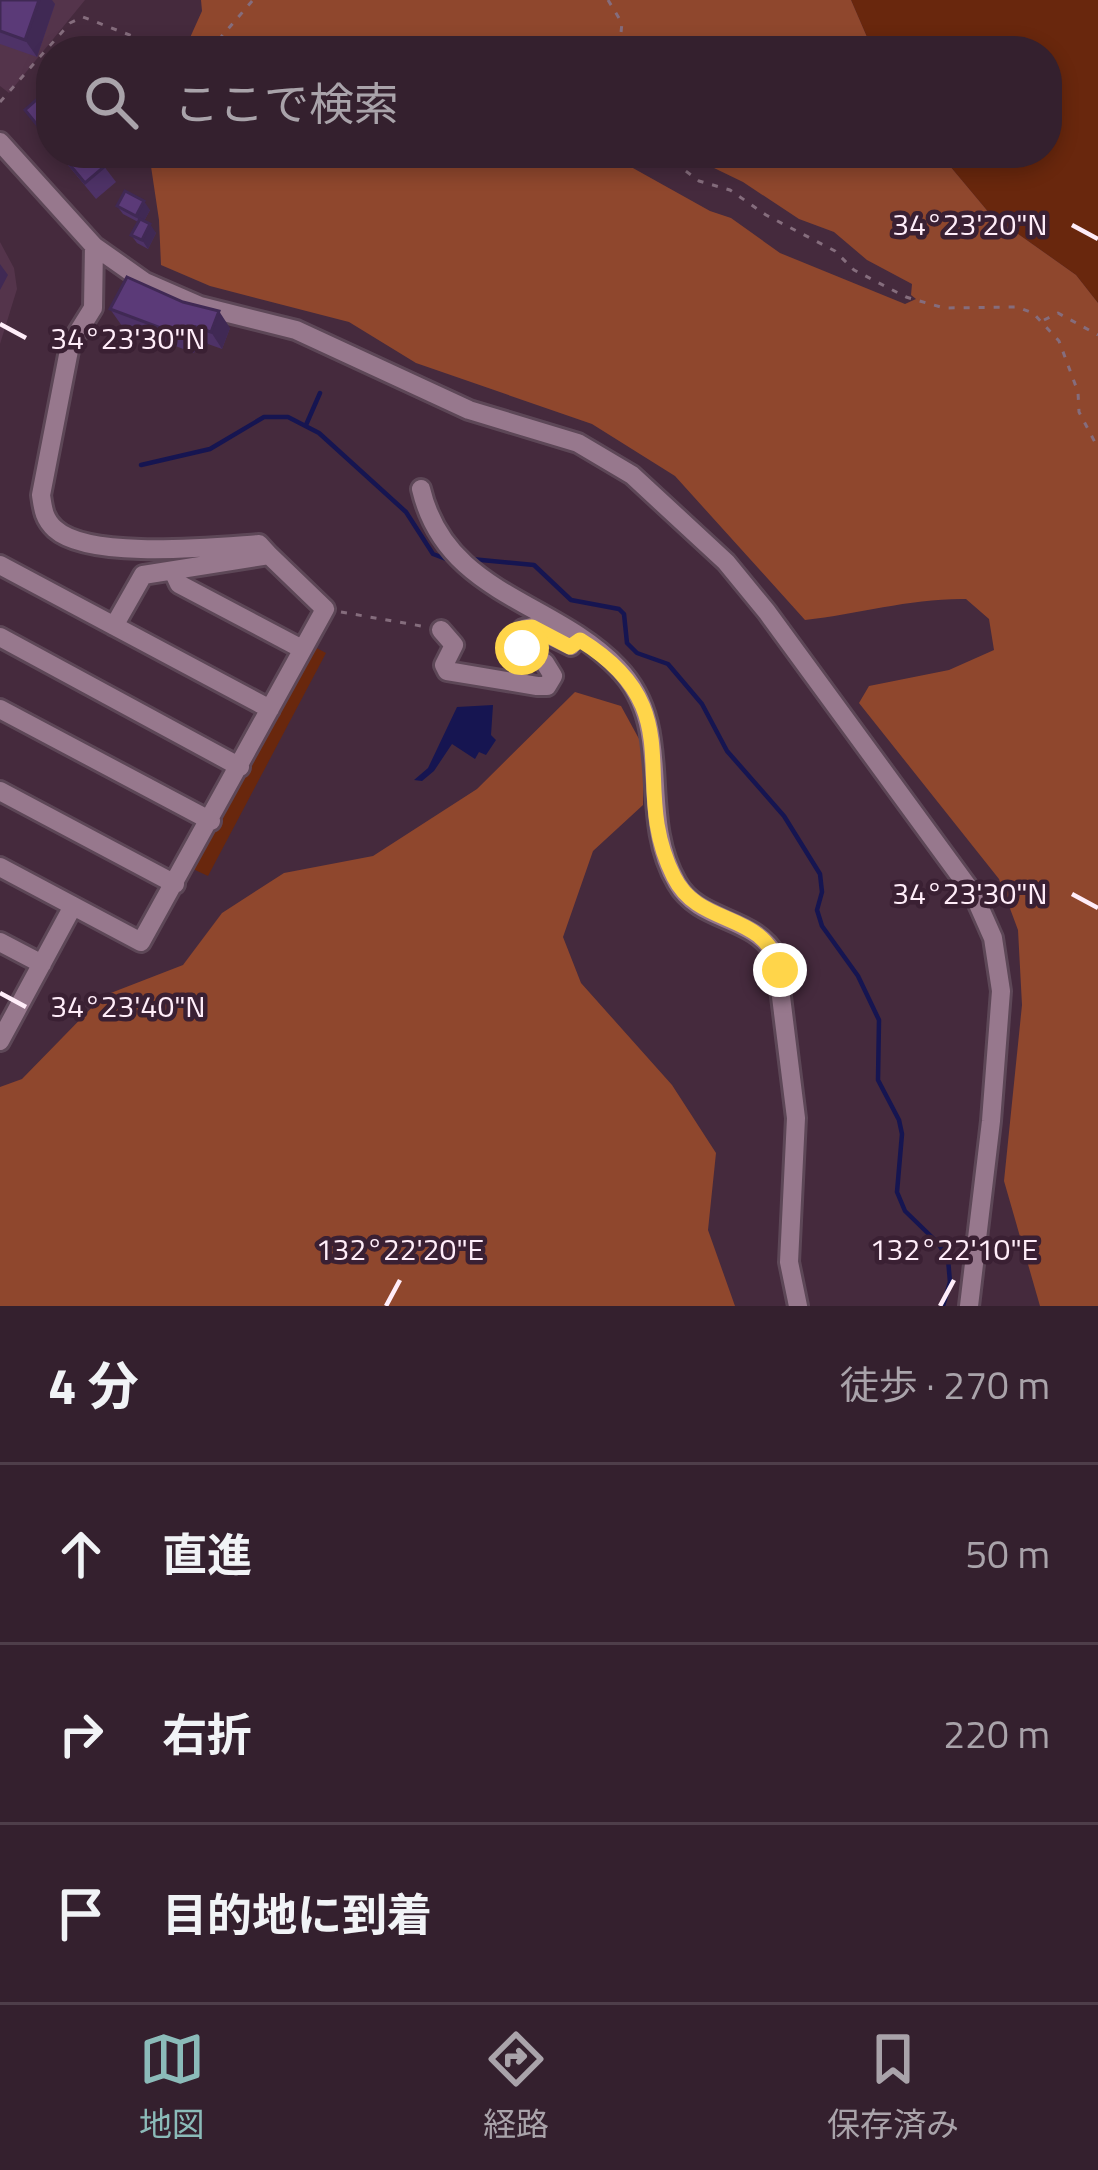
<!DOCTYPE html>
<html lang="ja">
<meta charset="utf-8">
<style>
:root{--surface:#34202e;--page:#3c2836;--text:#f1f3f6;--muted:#a9a3aa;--line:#4e3e4a;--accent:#8bbbb9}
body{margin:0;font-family:"Titillium Web","Noto Sans JP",sans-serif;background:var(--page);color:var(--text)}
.stop{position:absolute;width:36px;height:36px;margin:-27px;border:9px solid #ffd54a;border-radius:50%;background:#fff}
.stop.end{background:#ffd54a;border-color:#fff;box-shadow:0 3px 12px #0008}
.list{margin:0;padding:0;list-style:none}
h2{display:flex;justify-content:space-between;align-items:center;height:156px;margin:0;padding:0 48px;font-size:51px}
h2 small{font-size:39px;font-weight:400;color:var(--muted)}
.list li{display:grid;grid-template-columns:78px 1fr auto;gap:36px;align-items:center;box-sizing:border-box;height:180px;padding:0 48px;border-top:3px solid var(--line)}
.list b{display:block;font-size:45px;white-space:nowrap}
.list em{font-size:39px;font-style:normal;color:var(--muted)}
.icon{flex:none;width:66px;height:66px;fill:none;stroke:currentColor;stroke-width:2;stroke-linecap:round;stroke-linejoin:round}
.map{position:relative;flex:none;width:1098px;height:1306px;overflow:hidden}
.search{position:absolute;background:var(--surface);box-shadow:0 6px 18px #0003;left:36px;right:36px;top:36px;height:132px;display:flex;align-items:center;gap:30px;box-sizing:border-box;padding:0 42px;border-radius:48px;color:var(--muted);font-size:45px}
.sheet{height:696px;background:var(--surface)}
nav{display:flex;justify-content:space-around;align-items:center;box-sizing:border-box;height:168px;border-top:3px solid var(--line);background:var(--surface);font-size:33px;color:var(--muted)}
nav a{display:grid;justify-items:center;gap:6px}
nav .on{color:var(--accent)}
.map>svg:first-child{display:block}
.built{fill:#54344b}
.green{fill:#69270d}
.forest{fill:#8f472d}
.water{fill:#161551}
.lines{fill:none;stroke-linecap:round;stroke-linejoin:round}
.stream{stroke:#161551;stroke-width:4.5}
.minor-casing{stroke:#5d4757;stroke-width:24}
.path{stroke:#856d7d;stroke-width:3;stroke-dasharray:6 9;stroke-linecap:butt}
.minor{stroke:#97788d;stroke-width:18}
.wall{fill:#4e3267}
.shaded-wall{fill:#402954}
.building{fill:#5b3a78;stroke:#402954;stroke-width:3}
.route{stroke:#ffd54a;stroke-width:15}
.ticks{fill:none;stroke:#ffedf9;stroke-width:4.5}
.ticks-label{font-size:30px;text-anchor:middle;fill:#ffedf9;stroke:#3a2033;stroke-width:9;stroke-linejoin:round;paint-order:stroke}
</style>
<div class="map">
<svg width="1098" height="1306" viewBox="0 0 1098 1306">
<rect width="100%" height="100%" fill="#452a3d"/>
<path class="built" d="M 0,0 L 85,0 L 9,93 L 0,86 Z
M 0,242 L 14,268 L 17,289 L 0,344 Z"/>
<path class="green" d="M 851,0 L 1098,0 L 1098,303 L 1076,275 L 990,214 L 939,153 L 1047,153 L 1047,51 L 873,51 Z
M 313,646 L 326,653 L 208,876 L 193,869 Z"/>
<path class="forest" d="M 201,0 L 851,0 L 873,51 L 184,51 L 202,11 Z
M 606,153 L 710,211 L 731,218 L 780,253 L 905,304 L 916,299 L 911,295 L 912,284 L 867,260 L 834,232 L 799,219 L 743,182 L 683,153 L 939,153 L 990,214 L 1076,275 L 1098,303 L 1098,1306 L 1040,1306 L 1004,1181 L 1022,1005 L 1018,930 L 999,879 L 859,703 L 869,686 L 949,670 L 994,650 L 989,619 L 966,599 C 912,598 859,614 805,620 L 675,476 L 592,424 L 416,363 L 349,322 L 210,286 L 161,265 L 159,220 L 149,153 Z
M 575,692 L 621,706 L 644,748 L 643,805 L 593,851 L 563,937 L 581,983 L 672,1085 L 716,1153 L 708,1230 L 735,1306 L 0,1306 L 0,1087 L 22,1079 L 103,996 L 183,965 L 222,913 L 284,873 L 373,856 L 477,789 Z"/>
<path class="water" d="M 493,705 L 491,735 L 496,740 L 486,755 L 479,752 L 475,759 L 452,744 L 434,771 L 422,781 L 414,780 L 428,768 L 457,707 Z"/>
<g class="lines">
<path class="stream" d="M 306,425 L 320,393
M 141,465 L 210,449 L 264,417 L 288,417 L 319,433 L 406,512 L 433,554 L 454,562
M 471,559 L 534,565 L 571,600 L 619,609 L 624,614 L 627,643 L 637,653 L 668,664 L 702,704 L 727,751 L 784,816 L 820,874 L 822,892 L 817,910 L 822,926 L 858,976 L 879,1020 L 878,1080 L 899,1120 L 902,1134 L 897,1192 L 905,1211 L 938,1243 L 948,1259 L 950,1282 L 943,1306"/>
<g class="minor-casing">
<path id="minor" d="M 0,142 L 94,246 L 145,282 L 200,306 L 296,330 L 469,410 L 578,443 L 632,475 L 726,562 L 767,612 L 974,895 L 993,938 L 1001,991 L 991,1121 L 969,1306
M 94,246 L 93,308 L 70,345 L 41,495 C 43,509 44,519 55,529 C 89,560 214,547 259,544 L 269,555
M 421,489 C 446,595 553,600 618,668 C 677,729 636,813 677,883 C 700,923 753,915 776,956 L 796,1118 L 789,1262 L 798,1306
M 0,565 L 270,709
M 173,571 L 179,584 L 302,649
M 441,630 L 454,645 L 444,665 L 447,671 L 537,686 L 547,686 L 553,676 L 545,663 L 517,644 L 523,629 L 532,627 L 571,646
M 0,637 L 240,767
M 0,709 L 211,821
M 0,791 L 175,884
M 0,867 L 141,942 L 325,609 L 269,555 L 143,575 L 114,626
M 0,942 L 42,964
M 0,1041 L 73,906"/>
</g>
<path class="path" d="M 608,0 L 622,23 L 619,51
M 209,51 L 253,0
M 0,102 L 70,23 L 83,17 L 171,51
M 662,153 L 699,181 L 730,190 L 766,215 L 835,251 L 854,270 L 906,297 L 944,308 L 1017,307 L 1033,313 L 1059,341 L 1078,392 L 1079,412 L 1098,448
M 1044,320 L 1058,313 L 1098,335
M 341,612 L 427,627"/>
<use href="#minor" class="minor"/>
</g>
<path class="wall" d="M 0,0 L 55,4 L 37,57 L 0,44 Z
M 58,153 L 94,153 L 116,182 L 96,199 Z
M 117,206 L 150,210 L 144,221 L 156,233 L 148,249 L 137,243 L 131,235 L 138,222 L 123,214 Z
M 110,309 L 230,328 L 222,349 L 208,344 L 206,350 L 196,346 L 194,353 L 122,326 Z"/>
<path class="shaded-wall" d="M 39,0 L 52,0 L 55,4 L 37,57 L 25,40 Z
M 144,201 L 150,210 L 142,225 L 136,216 Z
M 150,224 L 156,233 L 148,249 L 142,240 Z
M 0,264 L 8,275 L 0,290 Z
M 219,311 L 230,328 L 222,349 L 211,332 Z
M 196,327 L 208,344 L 206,350 L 194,333 Z
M 184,330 L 196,346 L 194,353 L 182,336 Z"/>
<path class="building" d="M 0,0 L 39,0 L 25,40 L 0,31 Z
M 103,44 L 109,51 L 94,51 Z
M 51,87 L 51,142 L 25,110 Z
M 60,153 L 94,153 L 105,166 L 85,183 Z
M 125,191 L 144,201 L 136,216 L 117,206 Z
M 140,219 L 150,224 L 142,240 L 131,235 Z
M 127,277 L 183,302 L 219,311 L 211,332 L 196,327 L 194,333 L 184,330 L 182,336 L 110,309 Z"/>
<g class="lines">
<path class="route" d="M 522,648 L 517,644 L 523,628 L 532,627 L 570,647 L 580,640 C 695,711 626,782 674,877 C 700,929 764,909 780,970"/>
</g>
<path class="ticks" d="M 1072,225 L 1098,239M 0,324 L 26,338M 1072,894 L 1098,908M 0,993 L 26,1007M 386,1306 L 400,1280M 940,1306 L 954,1280"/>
<g class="ticks-label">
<text x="970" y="235">34°23'20"N</text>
<text x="128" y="349">34°23'30"N</text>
<text x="970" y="904">34°23'30"N</text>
<text x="128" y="1017">34°23'40"N</text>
<text x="400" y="1260">132°22'20"E</text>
<text x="954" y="1260">132°22'10"E</text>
</g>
</svg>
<div class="stop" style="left:522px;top:648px"></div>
<div class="stop end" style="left:780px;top:970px"></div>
<div class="search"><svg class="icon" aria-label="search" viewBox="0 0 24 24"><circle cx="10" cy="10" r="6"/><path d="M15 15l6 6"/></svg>ここで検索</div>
</div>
<section class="sheet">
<h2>4 分<small>徒歩 · 270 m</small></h2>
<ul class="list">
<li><svg class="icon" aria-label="ahead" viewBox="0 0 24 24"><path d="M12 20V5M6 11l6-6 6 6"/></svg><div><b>直進</b></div><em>50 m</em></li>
<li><svg class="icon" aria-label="right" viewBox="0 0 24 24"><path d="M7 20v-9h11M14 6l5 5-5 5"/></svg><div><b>右折</b></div><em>220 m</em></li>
<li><svg class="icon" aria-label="arrive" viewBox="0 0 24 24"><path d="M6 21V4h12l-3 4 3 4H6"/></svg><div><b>目的地に到着</b></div></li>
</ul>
</section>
<nav>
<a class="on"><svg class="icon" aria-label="map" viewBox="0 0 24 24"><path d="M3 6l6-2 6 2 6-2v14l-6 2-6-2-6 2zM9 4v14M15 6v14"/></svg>地図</a>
<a><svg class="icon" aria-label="directions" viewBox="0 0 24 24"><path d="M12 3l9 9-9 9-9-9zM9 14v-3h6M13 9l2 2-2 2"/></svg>経路</a>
<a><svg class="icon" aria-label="saved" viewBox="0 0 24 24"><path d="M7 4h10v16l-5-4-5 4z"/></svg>保存済み</a>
</nav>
